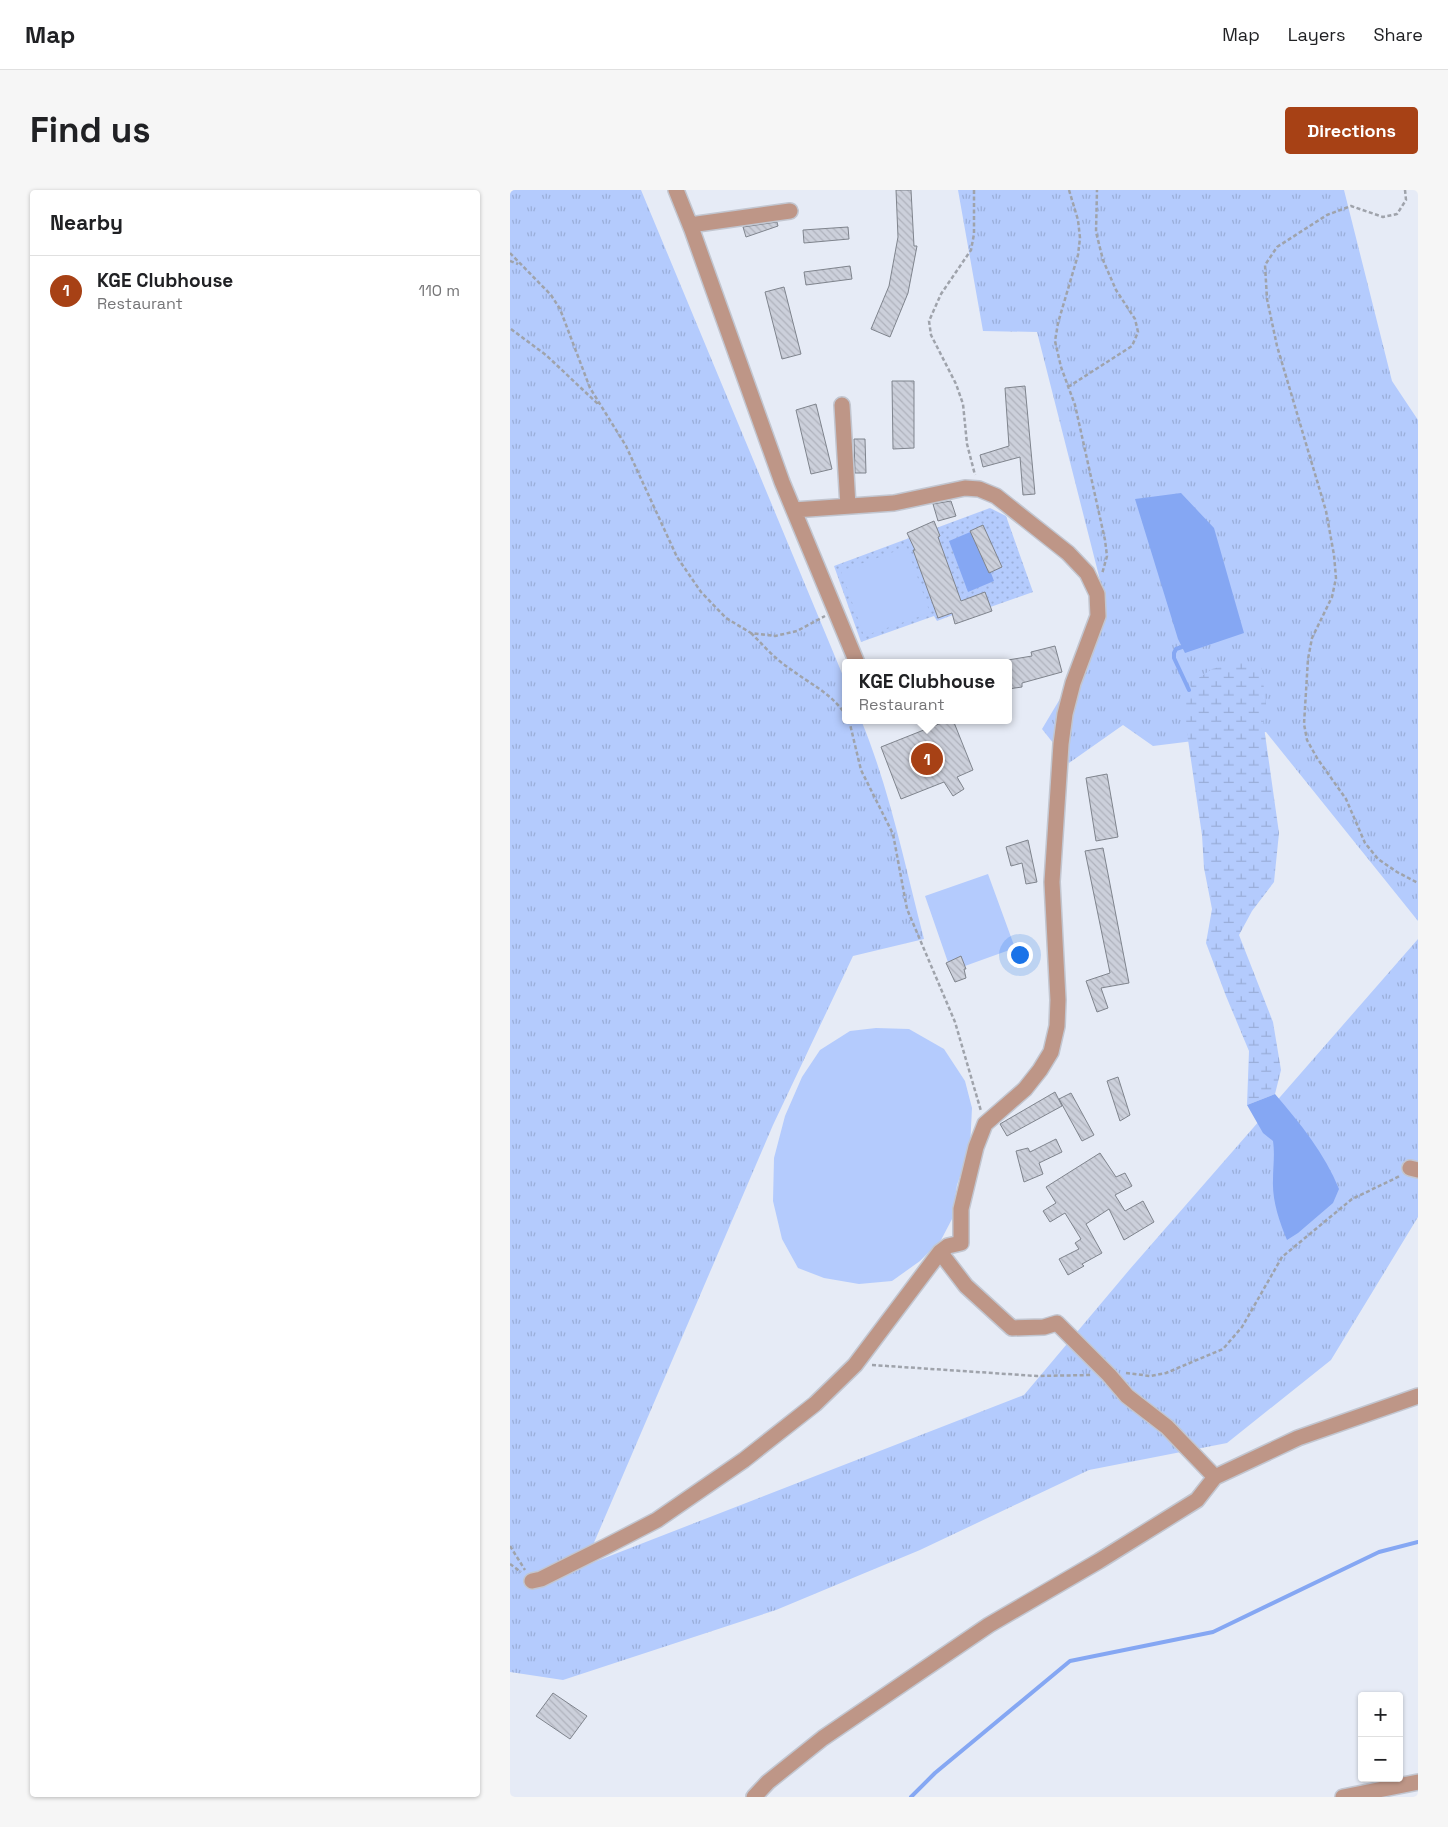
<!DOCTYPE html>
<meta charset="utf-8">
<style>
:root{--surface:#fff;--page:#f6f6f6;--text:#202124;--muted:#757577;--line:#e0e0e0;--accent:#a74115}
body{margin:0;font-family:"Space Grotesk",sans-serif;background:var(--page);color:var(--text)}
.controls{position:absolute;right:15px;bottom:15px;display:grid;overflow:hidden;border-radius:5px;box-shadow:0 1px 4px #0004}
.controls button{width:45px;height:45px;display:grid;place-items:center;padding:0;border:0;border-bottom:1px solid var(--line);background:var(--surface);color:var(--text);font:25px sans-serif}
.you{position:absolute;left:509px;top:764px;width:18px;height:18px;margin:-12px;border:4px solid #fff;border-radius:50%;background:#1a73e8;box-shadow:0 0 0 8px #1a73e833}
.badge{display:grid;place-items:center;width:32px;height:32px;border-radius:50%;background:var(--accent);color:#fff;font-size:16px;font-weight:700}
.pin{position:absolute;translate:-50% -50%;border:2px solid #fff;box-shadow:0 1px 5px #0006}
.popup{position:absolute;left:332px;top:469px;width:170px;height:65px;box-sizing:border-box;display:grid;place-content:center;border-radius:5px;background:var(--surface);filter:drop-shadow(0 1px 4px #0005);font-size:16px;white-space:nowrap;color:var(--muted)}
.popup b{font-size:19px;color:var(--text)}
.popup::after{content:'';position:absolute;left:50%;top:100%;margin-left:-10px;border:10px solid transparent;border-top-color:var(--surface)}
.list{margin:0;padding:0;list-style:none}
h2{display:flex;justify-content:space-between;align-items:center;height:65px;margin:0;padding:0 20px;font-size:21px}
h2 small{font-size:16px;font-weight:400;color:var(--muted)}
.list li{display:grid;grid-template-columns:32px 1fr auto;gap:15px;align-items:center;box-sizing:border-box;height:70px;padding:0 20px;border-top:1px solid var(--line)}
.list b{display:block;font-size:19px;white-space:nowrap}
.list p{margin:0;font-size:16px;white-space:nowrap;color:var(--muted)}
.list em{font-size:16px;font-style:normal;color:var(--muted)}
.map{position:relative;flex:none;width:908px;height:1607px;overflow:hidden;border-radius:5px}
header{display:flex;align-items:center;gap:30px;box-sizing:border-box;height:70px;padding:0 25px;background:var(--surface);border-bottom:1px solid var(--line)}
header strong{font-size:24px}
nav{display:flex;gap:28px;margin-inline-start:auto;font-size:18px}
.intro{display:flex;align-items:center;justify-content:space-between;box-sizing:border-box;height:120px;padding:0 30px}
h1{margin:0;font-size:35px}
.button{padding:12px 22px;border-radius:5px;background:var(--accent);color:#fff;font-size:18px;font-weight:700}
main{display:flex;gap:30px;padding:0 30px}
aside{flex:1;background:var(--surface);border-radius:5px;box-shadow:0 1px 4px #0004}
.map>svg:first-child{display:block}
.grass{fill:url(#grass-tufts)}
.wetland{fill:url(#wetland-marsh)}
.park{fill:url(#park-dots)}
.garden{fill:#b4cbfd}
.water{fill:#85a7f3}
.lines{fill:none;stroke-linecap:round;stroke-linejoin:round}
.stream{stroke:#85a7f3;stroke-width:4}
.building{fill:url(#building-back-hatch);stroke:#7f848d}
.minor-casing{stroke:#c2c6d0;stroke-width:18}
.path{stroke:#9fa3ab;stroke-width:2.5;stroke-dasharray:4 2.5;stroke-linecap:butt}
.minor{stroke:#be9687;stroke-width:15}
</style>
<header>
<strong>Map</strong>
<nav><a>Map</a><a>Layers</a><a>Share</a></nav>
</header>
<div class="intro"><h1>Find us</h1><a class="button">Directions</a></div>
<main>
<aside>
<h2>Nearby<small></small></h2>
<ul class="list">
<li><span class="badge">1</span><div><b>KGE Clubhouse</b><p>Restaurant</p></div><em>110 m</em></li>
</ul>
</aside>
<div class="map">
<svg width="908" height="1607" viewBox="0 0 908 1607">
<defs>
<pattern id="grass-tufts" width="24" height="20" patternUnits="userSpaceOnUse" patternTransform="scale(1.25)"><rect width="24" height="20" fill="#b4cbfd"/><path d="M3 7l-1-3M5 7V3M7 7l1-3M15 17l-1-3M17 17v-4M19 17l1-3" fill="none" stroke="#9aaed9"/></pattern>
<pattern id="wetland-marsh" width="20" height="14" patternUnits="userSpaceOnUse" patternTransform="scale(1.25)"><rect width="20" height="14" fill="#b4cbfd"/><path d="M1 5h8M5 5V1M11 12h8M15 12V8" fill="none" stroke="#9aaed9"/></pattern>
<pattern id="park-dots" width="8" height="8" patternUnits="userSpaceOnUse" patternTransform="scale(1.25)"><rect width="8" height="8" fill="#b4cbfd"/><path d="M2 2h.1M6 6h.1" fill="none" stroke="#9aaed9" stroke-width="1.8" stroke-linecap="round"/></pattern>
<pattern id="building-back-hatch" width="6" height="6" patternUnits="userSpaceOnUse" patternTransform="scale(1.25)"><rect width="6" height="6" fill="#ccd0db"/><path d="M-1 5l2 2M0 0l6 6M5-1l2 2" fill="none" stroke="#afb2bc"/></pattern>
</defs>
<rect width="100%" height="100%" fill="#e6ebf6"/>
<path class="grass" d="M 0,0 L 131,0 L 336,493 L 336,530 L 351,530 C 380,600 395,676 414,749 L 343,766 L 263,935 L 74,1376 L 514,1205 L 620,1079 L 908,749 L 908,1027 L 821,1170 L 717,1253 L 579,1280 L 410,1360 L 266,1420 L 53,1490 L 0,1482 Z
M 448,0 L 834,0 L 882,191 L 908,230 L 908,731 L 756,542 L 643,556 L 613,535 L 559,573 L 532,539 L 569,477 L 591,394 L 527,142 L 473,141 Z"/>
<path class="wetland" d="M 733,471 L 751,476 L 757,521 L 753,530 L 769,643 L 764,692 L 742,721 L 729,745 L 763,832 L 771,880 L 765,904 L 737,915 L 739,861 L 716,806 L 696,753 L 702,719 L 694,678 L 692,645 L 676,536 L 676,513 L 679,500 L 684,491 L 702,479 Z"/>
<path class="park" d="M 480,318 L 496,326 L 523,402 L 455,426 L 453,421 L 427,431 L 424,426 L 351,452 L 324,376 Z"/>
<path class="garden" d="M 397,357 L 420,423 L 354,446 L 331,381 Z
M 478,684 L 505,758 L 441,781 L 415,706 Z
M 366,838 L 399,839 L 434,859 L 455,891 L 462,918 L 460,957 L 447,995 L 442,1029 L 431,1050 L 410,1071 L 382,1091 L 349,1094 L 314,1088 L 288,1078 L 272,1049 L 263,1011 L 264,968 L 275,926 L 292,887 L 310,860 L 340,841 Z"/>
<path class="water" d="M 671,303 L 704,338 L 734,443 L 675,463 L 668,449 L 625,309 Z
M 465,340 L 484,391 L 458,402 L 439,351 Z
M 765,904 C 790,933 815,964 829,999 L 823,1013 L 788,1043 L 777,1050 C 769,1031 762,1010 763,990 C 763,976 765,965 763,951 L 753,943 L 737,915 Z"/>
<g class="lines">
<path class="stream" d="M 672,457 L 666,459 L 664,463 L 664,468 L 679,500
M 401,1607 L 425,1583 L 560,1471 L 703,1442 L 869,1362 L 908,1352"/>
</g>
<path class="building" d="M 386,0 L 401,0 L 404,56 L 407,56 L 398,103 L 380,147 L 361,139 L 379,96 L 388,47 Z
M 267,32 L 268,36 L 236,47 L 233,37 Z
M 338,37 L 339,49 L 294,53 L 293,40 Z
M 340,76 L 342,89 L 296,95 L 294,82 Z
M 274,97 L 291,164 L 272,169 L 255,102 Z
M 382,191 L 404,191 L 404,258 L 383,259 Z
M 515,196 L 525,304 L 513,305 L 510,267 L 473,277 L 470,265 L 499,256 L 495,198 Z
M 306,214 L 322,279 L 301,284 L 286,220 Z
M 344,249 L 355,249 L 356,283 L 345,283 Z
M 441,311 L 446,326 L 428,331 L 423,314 Z
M 424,331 L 430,346 L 428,347 L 451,411 L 475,402 L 482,421 L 445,434 L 442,423 L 428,428 L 403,360 L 405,360 L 397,343 Z
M 473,335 L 492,377 L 479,383 L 460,341 Z
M 545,456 L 552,482 L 512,493 L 512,497 L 498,499 L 498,470 L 522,466 L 521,462 Z
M 439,530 L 443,530 L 463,580 L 447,587 L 454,599 L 443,606 L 434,592 L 391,609 L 371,557 Z
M 597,584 L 608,647 L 586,651 L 576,588 Z
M 518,650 L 527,692 L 516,694 L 512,673 L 501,676 L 496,657 Z
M 593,658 L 619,793 L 591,798 L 598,818 L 587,822 L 576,791 L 600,783 L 575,661 Z
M 451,766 L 456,779 L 454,779 L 456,788 L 445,792 L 436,773 Z
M 608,887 L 620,925 L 610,931 L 597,891 Z
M 545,902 L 552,916 L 497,946 L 490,934 Z
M 561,903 L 584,945 L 572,951 L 549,909 Z
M 546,949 L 552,962 L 529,973 L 533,984 L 514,992 L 506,961 L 518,958 L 520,962 Z
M 590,963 L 606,987 L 615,983 L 622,996 L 605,1005 L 615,1021 L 633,1011 L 644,1032 L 614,1050 L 599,1019 L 576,1034 L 592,1063 L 572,1074 L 574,1076 L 558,1085 L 549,1069 L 569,1059 L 565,1053 L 571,1049 L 555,1023 L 540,1032 L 533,1021 L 546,1013 L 536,997 Z
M 43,1503 L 77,1526 L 60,1549 L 26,1526 Z"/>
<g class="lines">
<g class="minor-casing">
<path id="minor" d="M 166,0 L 182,40 L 272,292 L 347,473
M 180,35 L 280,21
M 332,215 L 338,316
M 900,978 L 908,980
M 430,1062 L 456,1096 L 502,1138 L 534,1137 L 547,1133 L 599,1185 L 617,1206 L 657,1237 L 705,1287
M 22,1391 L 31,1389 L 95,1357 L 147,1330 L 234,1270 L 305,1214 L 345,1175 L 430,1062 L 438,1056 L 451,1053 L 451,1019 L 466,957 L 475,934 L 515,899 L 530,880 L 541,862 L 547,836 L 548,810 L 542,692 L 551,554 L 555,524 L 563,493 L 588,426 L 587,404 L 577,383 L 558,363 L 486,306 L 469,299 L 455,298 L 384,313 L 284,320
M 244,1607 L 258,1592 L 313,1548 L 479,1435 L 589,1371 L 687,1310 L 705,1287 L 788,1248 L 908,1206
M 833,1607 L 908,1592"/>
</g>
<path class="path" d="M 464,0 L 464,44 L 461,60 L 431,104 L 419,131 L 421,145 L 446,194 L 453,214 L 457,254 L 465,285
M 559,0 L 568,30 L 570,48 L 568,65 L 548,133 L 545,151 L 551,177 L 565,215 L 595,350 L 597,366 L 592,384
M 895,0 L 896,10 L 887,24 L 873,27 L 841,16 L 817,25 L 767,57 L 755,75 L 757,109 L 767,156 L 816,321 L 824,365 L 826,388 L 822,407 L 802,448 L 798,469 L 794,534 L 797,550 L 807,568 L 836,609 L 855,653 L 868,669 L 887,682 L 908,693
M 0,63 L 41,105 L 50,119 L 80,198 L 116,256 L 167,367 L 191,402 L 216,428 L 241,443 L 265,446 L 287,441 L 315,426
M 0,71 L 8,74
M 1,139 L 36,165 L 89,215
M 558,197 L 622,156 L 628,142 L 625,129 L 606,100 L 593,70 L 586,42 L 587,0
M 241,443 C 253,455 265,469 279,478 C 301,495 319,501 336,525
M 339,530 L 351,580 L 383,644 L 397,719 L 445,832 L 471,921
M 362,1175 L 527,1186 L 581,1185
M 616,1183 L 640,1186 L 656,1183 L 713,1159 L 732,1137 L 772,1067 L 842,1009 L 890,986
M 0,1356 L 15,1380
M 0,1374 L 11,1382"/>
<use href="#minor" class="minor"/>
</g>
</svg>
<div class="controls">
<button>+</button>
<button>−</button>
</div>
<div class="you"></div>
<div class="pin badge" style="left:417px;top:569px">1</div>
<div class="popup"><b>KGE Clubhouse</b>Restaurant</div>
</div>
</main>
